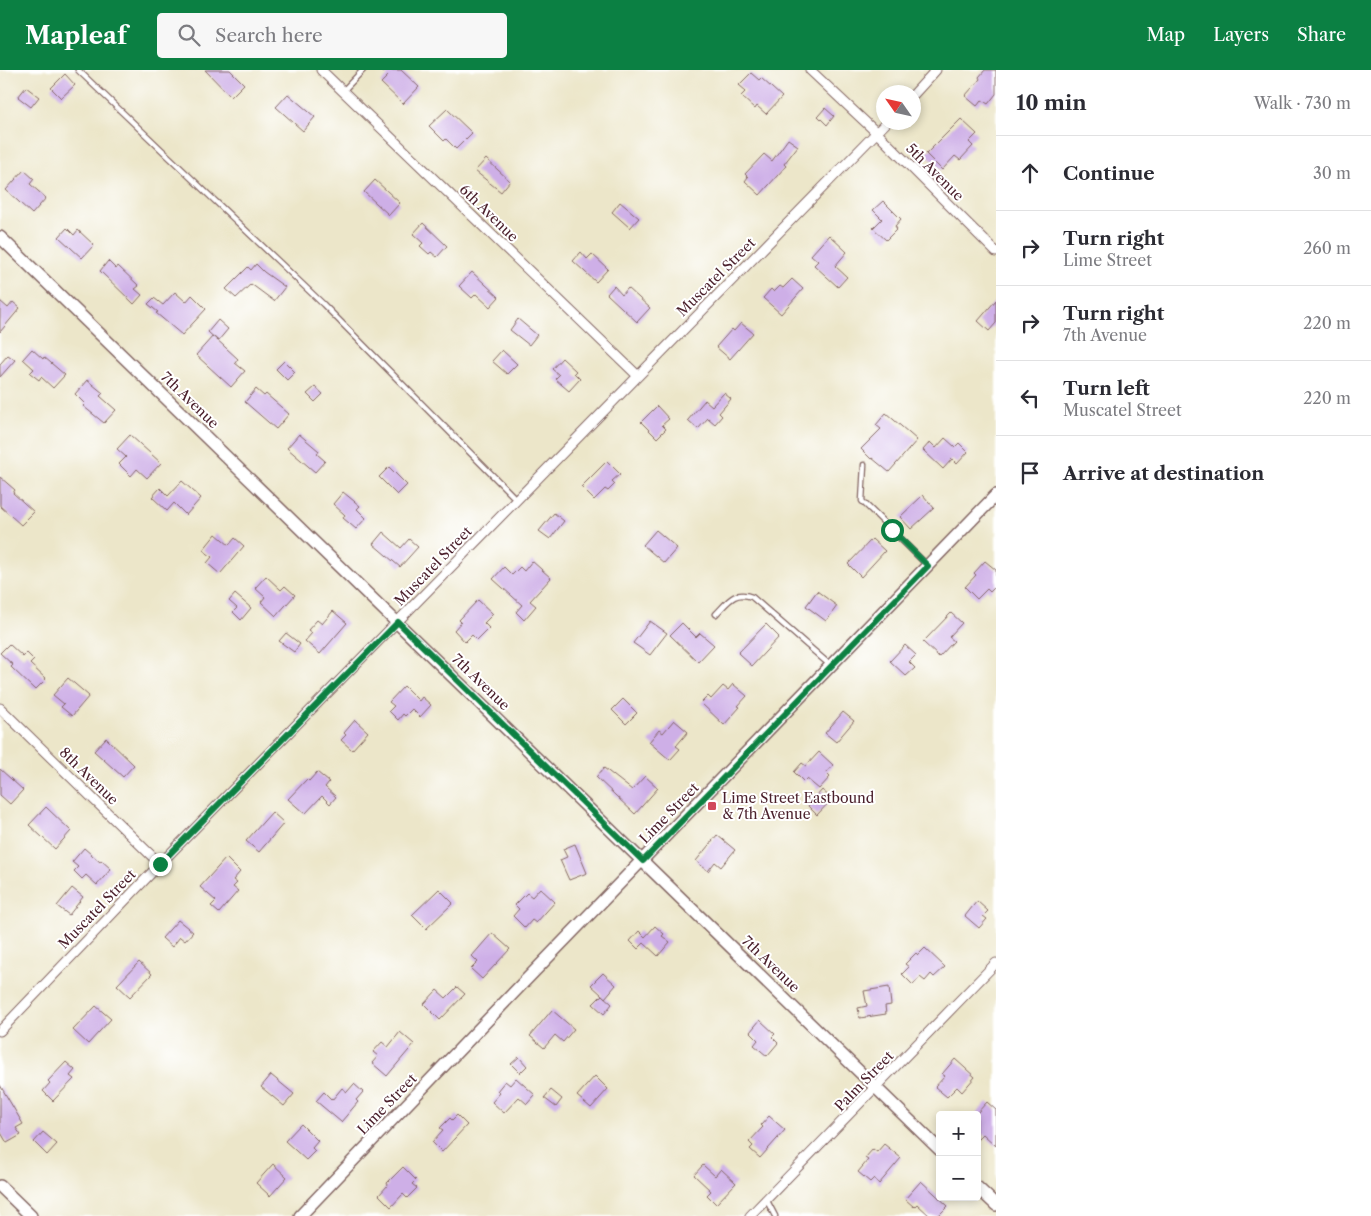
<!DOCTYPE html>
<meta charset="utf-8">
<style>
:root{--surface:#fff;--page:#f7f7f7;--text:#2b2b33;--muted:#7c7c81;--line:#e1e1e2;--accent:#0b8043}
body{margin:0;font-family:"Libre Caslon Text",serif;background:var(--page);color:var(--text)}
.controls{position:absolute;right:15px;bottom:15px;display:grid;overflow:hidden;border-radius:5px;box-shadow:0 2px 8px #0003}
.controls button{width:45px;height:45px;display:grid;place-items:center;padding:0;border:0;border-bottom:1px solid var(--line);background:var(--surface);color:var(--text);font:25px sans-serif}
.compass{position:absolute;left:876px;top:15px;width:45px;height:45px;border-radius:50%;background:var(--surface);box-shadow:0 2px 8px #0003;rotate:304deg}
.stop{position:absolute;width:15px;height:15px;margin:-11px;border:4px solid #0b8043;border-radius:50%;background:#fff}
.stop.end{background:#0b8043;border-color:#fff;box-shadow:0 1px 5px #0008}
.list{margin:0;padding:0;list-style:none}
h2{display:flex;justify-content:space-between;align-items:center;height:65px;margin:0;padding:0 20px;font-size:21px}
h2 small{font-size:16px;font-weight:400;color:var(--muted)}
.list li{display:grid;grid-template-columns:32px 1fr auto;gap:15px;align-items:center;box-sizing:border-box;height:75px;padding:0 20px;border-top:1px solid var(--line)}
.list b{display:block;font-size:19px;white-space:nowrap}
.list p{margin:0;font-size:16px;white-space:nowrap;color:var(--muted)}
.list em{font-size:16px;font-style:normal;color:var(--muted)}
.icon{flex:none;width:28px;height:28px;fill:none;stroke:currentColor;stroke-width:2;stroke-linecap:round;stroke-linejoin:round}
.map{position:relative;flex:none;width:996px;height:1146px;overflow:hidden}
header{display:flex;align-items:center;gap:30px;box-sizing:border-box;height:70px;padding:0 25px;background:var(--accent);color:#fff}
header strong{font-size:24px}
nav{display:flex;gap:28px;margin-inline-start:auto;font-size:18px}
.search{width:350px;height:45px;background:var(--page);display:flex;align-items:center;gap:12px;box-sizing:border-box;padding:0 18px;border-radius:5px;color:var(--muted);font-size:19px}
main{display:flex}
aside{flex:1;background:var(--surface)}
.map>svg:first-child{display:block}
.building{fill:#ceafe7}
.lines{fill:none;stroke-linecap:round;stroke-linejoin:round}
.service-casing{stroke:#836562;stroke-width:7}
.minor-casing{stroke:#836562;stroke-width:11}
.tertiary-casing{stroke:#836562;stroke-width:14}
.service{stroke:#fff;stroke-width:4.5}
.minor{stroke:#fff;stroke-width:9}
.tertiary{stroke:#fff;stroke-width:11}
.route{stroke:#0b8043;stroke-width:6}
.poi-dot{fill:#d1495b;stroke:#fff;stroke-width:2}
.labels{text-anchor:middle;stroke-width:4;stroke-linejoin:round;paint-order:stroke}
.street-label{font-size:14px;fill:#4a1f2b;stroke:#fff}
.poi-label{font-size:14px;fill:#4a1f2b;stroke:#fff;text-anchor:start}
</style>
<header>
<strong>Mapleaf</strong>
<div class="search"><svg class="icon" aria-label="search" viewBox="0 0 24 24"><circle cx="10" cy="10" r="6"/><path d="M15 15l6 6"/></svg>Search here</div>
<nav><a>Map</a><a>Layers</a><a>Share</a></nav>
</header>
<main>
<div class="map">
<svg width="996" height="1146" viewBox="0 0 996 1146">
<rect width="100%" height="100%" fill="#fff"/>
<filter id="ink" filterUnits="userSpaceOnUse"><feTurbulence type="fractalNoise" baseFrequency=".02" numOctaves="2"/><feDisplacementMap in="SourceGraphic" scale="10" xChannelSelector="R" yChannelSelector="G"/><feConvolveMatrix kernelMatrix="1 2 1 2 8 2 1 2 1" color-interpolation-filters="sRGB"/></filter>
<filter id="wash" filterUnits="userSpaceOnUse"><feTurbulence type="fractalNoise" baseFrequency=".0096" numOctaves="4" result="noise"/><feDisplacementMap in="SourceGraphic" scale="20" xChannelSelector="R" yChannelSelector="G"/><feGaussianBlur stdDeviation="1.12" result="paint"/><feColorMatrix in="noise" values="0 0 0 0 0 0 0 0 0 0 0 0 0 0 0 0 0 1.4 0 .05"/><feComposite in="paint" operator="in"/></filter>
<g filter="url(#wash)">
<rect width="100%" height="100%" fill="#ece6c9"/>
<g id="blocks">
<path class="building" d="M 205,0 L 230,0 L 244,14 L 231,27 Z
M 382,0 L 401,0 L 419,17 L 403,34 L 381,13 L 388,6 Z
M 985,0 L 996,0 L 996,24 L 988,34 L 982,30 L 977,36 L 965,26 L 980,9 L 979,7 Z
M 751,3 L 759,10 L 761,8 L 782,27 L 766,44 L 757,36 L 755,39 L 741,26 L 746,21 L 739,15 Z
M 65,4 L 75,15 L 61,28 L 51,18 Z
M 26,17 L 39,27 L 31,37 L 18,27 Z
M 288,24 L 315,47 L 303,61 L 276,37 Z
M 825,38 L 834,46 L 827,55 L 818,46 Z
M 447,39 L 472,63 L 456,79 L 446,69 L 444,71 L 429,56 Z
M 961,49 L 977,64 L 969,72 L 973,76 L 960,90 L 955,86 L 942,100 L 926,84 Z
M 788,69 L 798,76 L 784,94 L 786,96 L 760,125 L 745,111 L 748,107 L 745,104 L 764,84 L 772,91 Z
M 486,89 L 510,111 L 501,122 L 475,101 Z
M 24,100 L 34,109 L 30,114 L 46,128 L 32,144 L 6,120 Z
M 375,110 L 400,133 L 389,145 L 364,122 Z
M 883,131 L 901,149 L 895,156 L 897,159 L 886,170 L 873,158 L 882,149 L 873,140 Z
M 620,132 L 639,148 L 630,158 L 612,142 Z
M 423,153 L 447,176 L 437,187 L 431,182 L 429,184 L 420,176 L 423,173 L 413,164 Z
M 67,158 L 74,165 L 78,160 L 94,175 L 82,188 L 59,167 Z
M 829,165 L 847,182 L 835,196 L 847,207 L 838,217 L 814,195 L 818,191 L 811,185 Z
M 581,182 L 587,189 L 592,184 L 608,199 L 596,212 L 573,191 Z
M 108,191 L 116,199 L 118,196 L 139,216 L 135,219 L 142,225 L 134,234 L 100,201 Z
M 256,194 L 264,202 L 285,217 L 274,231 L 251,214 L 236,228 L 226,219 L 248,197 L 251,200 Z
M 472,202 L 499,227 L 490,237 L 476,224 L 472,228 L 459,216 Z
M 792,209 L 803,219 L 781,244 L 763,228 L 771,219 L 774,222 L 780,216 L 783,218 Z
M 614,216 L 622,225 L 628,218 L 650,238 L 637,252 L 607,224 Z
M 175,222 L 186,232 L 192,225 L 206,239 L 182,265 L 156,243 L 158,242 L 148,234 L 154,228 L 163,235 Z
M 996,230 L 996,253 L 989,261 L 978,251 Z
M 0,231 L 8,238 L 13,232 L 20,238 L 0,262 Z
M 518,249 L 537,265 L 529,275 L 510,260 Z
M 218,250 L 228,259 L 218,271 L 208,262 Z
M 741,253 L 753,263 L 730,289 L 716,277 L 732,259 L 734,261 Z
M 213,266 L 238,289 L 235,293 L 245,301 L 231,317 L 196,285 Z
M 32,279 L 43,289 L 44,287 L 65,305 L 53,318 L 41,307 L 39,310 L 30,303 L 34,299 L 23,289 Z
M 502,280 L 517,294 L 507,304 L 492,291 Z
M 8,285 L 15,290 L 0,307 L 0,294 Z
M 562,288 L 576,301 L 574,303 L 580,309 L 569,321 L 555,309 L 559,305 L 552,299 Z
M 284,291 L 295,302 L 287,310 L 276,299 Z
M 87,310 L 103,323 L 100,326 L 116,340 L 104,353 L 83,336 L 85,334 L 75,324 Z
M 315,317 L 323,324 L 315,332 L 307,324 Z
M 256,319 L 264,326 L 266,324 L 289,344 L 276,359 L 245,332 Z
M 724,323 L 731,329 L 719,343 L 722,346 L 715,354 L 708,348 L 698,359 L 688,350 L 705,330 L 712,336 Z
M 657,336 L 669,349 L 662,355 L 666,359 L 657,368 L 641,352 Z
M 886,343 L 917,370 L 889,402 L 872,388 L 871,389 L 861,379 L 881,359 L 876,355 Z
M 299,364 L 319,381 L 317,384 L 325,391 L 315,402 L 287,378 Z
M 130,365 L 161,393 L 147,408 L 137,399 L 131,406 L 119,394 L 126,387 L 117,379 Z
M 945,368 L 955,377 L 959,373 L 968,382 L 957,394 L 952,389 L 943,399 L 923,380 L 930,372 L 936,378 Z
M 607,391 L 620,404 L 612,411 L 615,414 L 608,421 L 605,419 L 594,430 L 581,417 Z
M 389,397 L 407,415 L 397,425 L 379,407 Z
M 0,407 L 15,420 L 13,423 L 34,442 L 21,455 L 0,436 Z
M 182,411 L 201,428 L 186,445 L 174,433 L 167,441 L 152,427 L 160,418 L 168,426 Z
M 343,422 L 360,436 L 357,439 L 366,448 L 356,459 L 343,448 L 345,445 L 333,434 Z
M 923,425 L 934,438 L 911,459 L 900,447 Z
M 554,443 L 564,451 L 550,469 L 539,461 Z
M 656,460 L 677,478 L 664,493 L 643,475 Z
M 383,462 L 401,478 L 409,469 L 418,477 L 400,497 L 373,474 Z
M 216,464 L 229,475 L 235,468 L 244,476 L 220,504 L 207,493 L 212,487 L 203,480 Z
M 872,469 L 885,481 L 861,507 L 848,494 Z
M 532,491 L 551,508 L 530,531 L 536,536 L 524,550 L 516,542 L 522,535 L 493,509 L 504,497 L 512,505 L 520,497 L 524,501 Z
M 985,491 L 996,500 L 996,516 L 990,522 L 987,519 L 977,529 L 965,517 L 976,505 L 974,503 Z
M 266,506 L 281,520 L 285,516 L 295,525 L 276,546 L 261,532 L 265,527 L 255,518 Z
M 817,521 L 837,536 L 826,551 L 806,536 Z
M 235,524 L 251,538 L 241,550 L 233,542 L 237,538 L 229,531 Z
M 478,530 L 493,544 L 484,553 L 489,558 L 477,570 L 472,565 L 465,572 L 454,560 L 461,552 L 459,550 Z
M 333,541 L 347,553 L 320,584 L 305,571 L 312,563 L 308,560 L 317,550 L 322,554 Z
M 951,543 L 962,553 L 949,567 L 954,571 L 939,587 L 923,572 Z
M 650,551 L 667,563 L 650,585 L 633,573 Z
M 682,553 L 696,567 L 700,563 L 714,575 L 698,592 L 670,565 Z
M 766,554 L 779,567 L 752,596 L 738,583 Z
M 286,563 L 300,574 L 294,582 L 279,571 Z
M 9,574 L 23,587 L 27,583 L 34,590 L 30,594 L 46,609 L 35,620 L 11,597 L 13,595 L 0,583 Z
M 905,575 L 916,585 L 909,592 L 915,598 L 906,606 L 890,591 Z
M 68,608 L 89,626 L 72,646 L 61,637 L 64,634 L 53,625 Z
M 733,614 L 747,626 L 738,636 L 740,637 L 724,655 L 701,633 L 708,626 L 711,629 L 723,616 L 728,620 Z
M 404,616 L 419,631 L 422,627 L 431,635 L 420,647 L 412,639 L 405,646 L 403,644 L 398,650 L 389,641 L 394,636 L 389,632 Z
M 623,629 L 637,643 L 626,654 L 612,640 Z
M 843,642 L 854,651 L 836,672 L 825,663 Z
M 355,650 L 368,662 L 352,680 L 341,670 L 346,665 L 344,663 Z
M 674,650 L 688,662 L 676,676 L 680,679 L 670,690 L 649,672 L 659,660 L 663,663 Z
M 106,668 L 134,695 L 123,707 L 94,681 Z
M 819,682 L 833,695 L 826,703 L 830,707 L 819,719 L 807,709 L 804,712 L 794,702 L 802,693 L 806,696 Z
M 604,698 L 632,720 L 645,706 L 658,718 L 635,744 L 596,707 Z
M 0,699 L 23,720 L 10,734 L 0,725 Z
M 317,702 L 329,712 L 325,717 L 336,727 L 330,734 L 322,726 L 305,744 L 288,729 L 307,709 L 309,711 Z
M 822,720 L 832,729 L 817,745 L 808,736 Z
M 46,737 L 71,761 L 55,779 L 29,755 Z
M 272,742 L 284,753 L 259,782 L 246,771 Z
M 717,765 L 735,780 L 721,797 L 715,792 L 708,801 L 696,791 Z
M 575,774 L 587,803 L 569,810 L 560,790 L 567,787 L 563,779 Z
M 84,778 L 100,792 L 101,790 L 111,799 L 97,815 L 86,805 L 82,809 L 74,801 L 78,797 L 72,792 Z
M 226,788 L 240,802 L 233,810 L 237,813 L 233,817 L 238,821 L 219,843 L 211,836 L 216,831 L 200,817 Z
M 72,818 L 83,827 L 69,845 L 57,836 Z
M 540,818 L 555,832 L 536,853 L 532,850 L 525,858 L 513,846 L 519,839 L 515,835 L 527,823 L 532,827 Z
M 439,819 L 453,833 L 426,859 L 412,845 Z
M 977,831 L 988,841 L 983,846 L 987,849 L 979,858 L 965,846 Z
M 178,850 L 193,862 L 185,871 L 180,867 L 172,877 L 162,868 Z
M 655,856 L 664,864 L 662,866 L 670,872 L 658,886 L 644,873 L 638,879 L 630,871 L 639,861 L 645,867 Z
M 492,863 L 510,879 L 482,909 L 471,899 L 478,892 L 472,886 Z
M 925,878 L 945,897 L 934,907 L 931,904 L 925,911 L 920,907 L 913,915 L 902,904 L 909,897 L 905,894 L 916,883 L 918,885 Z
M 139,892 L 152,904 L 130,927 L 117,915 Z
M 603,903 L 616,915 L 605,928 L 602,925 L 612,934 L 604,944 L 593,934 L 602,925 L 591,915 Z
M 457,917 L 465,924 L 440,950 L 424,934 L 437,920 L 446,928 Z
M 889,917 L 891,935 L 885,936 L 886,944 L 860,948 L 858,938 L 867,936 L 864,921 Z
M 96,936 L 111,949 L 88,974 L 73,960 Z
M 552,940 L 574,959 L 563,972 L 555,965 L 544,978 L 530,966 Z
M 760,950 L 775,964 L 772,967 L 778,973 L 767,986 L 754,975 L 758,970 L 750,962 Z
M 400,962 L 414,974 L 387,1006 L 372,993 L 378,986 L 373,982 L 382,972 L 388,977 Z
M 519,987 L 527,996 L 520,1003 L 511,994 Z
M 955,989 L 975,1007 L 962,1022 L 957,1017 L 947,1027 L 935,1017 L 945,1006 L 942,1004 Z
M 66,992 L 75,1000 L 70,1006 L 74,1009 L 53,1031 L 43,1021 L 50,1013 L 48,1011 Z
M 271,1005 L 294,1024 L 284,1036 L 261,1017 Z
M 595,1006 L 608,1019 L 591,1038 L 577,1026 Z
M 516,1008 L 535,1025 L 527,1034 L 519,1027 L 504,1043 L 492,1032 L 500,1023 L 497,1021 L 505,1011 L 510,1015 Z
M 354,1014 L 363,1022 L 356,1030 L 358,1032 L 341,1052 L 316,1031 L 324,1022 L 332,1030 L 342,1018 L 347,1022 Z
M 0,1015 L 23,1054 L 16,1058 L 21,1065 L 7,1073 L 0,1061 Z
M 551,1020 L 562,1029 L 556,1037 L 544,1028 Z
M 987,1032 L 996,1040 L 996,1076 L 983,1064 L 977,1070 L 977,1043 Z
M 457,1045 L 467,1055 L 442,1082 L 432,1072 L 443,1060 L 440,1058 L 450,1048 L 452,1050 Z
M 769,1046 L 785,1060 L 760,1088 L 750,1079 L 753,1076 L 749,1072 L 763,1057 L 761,1055 Z
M 301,1054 L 318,1071 L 312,1078 L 315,1081 L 306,1090 L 285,1071 Z
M 43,1062 L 57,1074 L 47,1085 L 34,1072 Z
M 884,1074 L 901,1088 L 879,1114 L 874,1108 L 870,1112 L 858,1102 L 868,1090 L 865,1088 L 873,1079 L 877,1082 Z
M 273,1094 L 287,1107 L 270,1126 L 256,1113 Z
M 703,1095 L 715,1106 L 721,1099 L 736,1113 L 716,1134 L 707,1125 L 711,1121 L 694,1105 Z
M 403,1097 L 416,1110 L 412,1114 L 417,1118 L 407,1128 L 403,1124 L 391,1137 L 379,1125 L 388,1115 L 387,1113 Z
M 921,1111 L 948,1136 L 938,1146 L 930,1146 L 917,1134 L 914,1137 L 905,1129 Z"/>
</g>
</g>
<g filter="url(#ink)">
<use href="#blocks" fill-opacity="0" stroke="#836562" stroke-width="1"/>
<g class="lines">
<g class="service-casing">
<path id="service" d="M 78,0 L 323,234 L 517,430
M 343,21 L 363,0
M 864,395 L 862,431 L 927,495
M 716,544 C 728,532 734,520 752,527 L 830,595
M 766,1129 L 775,1146"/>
</g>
<g class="minor-casing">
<path id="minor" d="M 321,0 L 638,306
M 810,0 L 877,63 L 996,182
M 914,24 L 936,0
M 0,638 L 160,794
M 0,961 L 160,794 L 887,52
M 750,1146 L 996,893"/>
</g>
<g class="tertiary-casing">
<path id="tertiary" d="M 0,167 L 940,1080
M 0,1116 L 31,1146
M 977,1117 L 996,1135
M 300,1146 L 524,912 L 996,425"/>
</g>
<use href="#service" class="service"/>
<use href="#minor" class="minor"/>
<use href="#tertiary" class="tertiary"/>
</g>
</g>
<g class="lines" filter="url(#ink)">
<path class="route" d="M 160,794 L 398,552 L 643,791 L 928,496 L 892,460"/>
</g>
<rect class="poi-dot" x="707" y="731" width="10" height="10" rx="2.5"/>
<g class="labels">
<g class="street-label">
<text transform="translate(935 102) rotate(45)" y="5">5th Avenue</text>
<text transform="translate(489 143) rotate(44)" y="5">6th Avenue</text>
<text transform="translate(716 207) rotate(-45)" y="5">Muscatel Street</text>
<text transform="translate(190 330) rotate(44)" y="5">7th Avenue</text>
<text transform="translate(433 496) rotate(-46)" y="5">Muscatel Street</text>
<text transform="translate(481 612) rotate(44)" y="5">7th Avenue</text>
<text transform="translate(89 706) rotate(44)" y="5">8th Avenue</text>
<text transform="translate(669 743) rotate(-46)" y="5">Lime Street</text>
<text transform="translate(97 839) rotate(-46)" y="5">Muscatel Street</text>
<text transform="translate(771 894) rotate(44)" y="5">7th Avenue</text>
<text transform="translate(864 1011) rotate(-46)" y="5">Palm Street</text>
<text transform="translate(387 1034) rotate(-46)" y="5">Lime Street</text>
</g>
<g class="poi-label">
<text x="722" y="733">Lime Street Eastbound<tspan x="722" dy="16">&amp; 7th Avenue</tspan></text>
</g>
</g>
</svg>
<div class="controls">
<button>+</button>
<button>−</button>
</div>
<svg class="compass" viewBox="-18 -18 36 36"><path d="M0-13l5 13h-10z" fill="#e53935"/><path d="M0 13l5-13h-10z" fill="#7c7c81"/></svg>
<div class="stop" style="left:892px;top:460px"></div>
<div class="stop end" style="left:160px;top:794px"></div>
</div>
<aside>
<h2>10 min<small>Walk · 730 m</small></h2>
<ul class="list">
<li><svg class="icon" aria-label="ahead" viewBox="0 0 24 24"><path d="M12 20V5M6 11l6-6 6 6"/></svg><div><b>Continue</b></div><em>30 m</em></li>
<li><svg class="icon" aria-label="right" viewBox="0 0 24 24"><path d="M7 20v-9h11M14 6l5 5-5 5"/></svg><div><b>Turn right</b><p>Lime Street</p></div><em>260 m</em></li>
<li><svg class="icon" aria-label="right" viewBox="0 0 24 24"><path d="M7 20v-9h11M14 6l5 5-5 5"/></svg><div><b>Turn right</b><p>7th Avenue</p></div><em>220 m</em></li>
<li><svg class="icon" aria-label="left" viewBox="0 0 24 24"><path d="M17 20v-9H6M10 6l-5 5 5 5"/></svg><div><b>Turn left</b><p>Muscatel Street</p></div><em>220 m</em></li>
<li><svg class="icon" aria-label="arrive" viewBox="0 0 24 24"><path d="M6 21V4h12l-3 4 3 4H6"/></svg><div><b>Arrive at destination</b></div></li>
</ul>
</aside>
</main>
